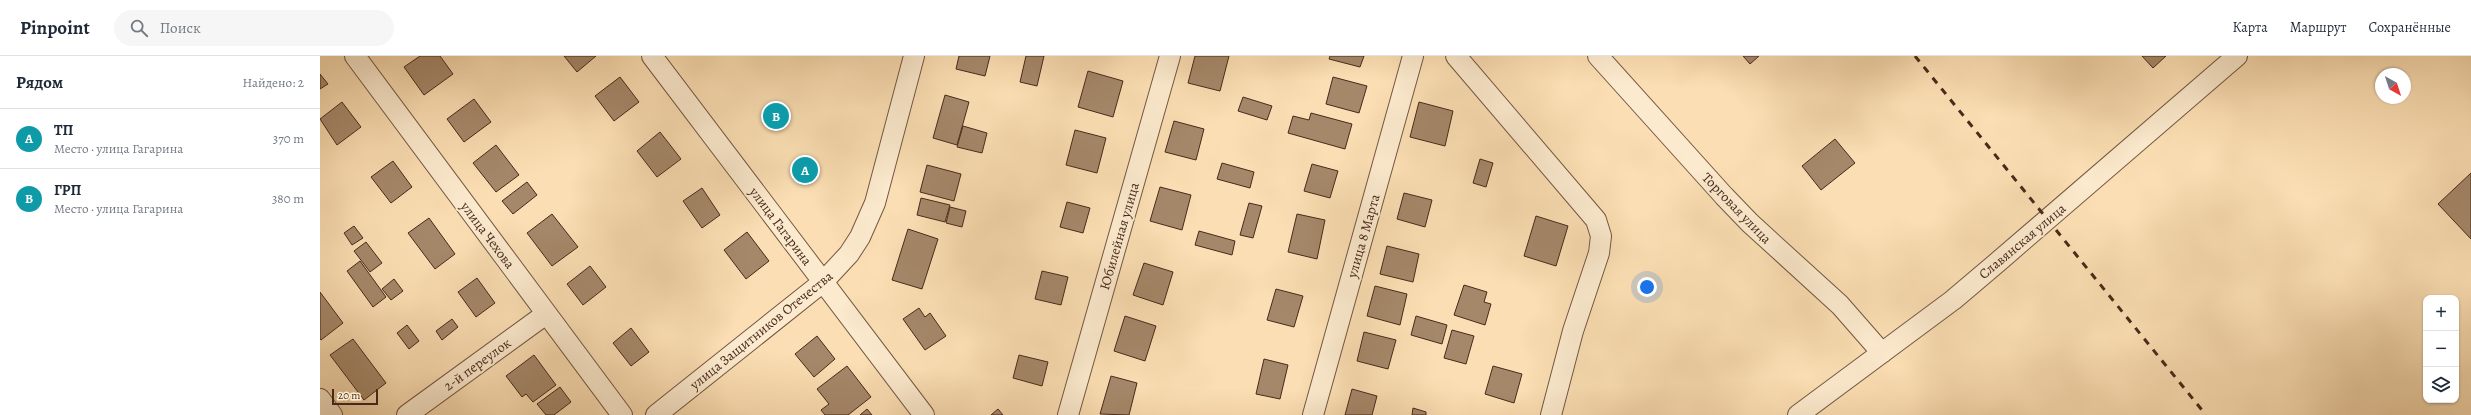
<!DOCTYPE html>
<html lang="ru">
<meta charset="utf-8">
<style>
:root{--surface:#fff;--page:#f6f6f7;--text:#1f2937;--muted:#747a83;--line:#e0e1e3;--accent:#0b8043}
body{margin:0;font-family:Alegreya,serif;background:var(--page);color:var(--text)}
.controls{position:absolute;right:12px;bottom:12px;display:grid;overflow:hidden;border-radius:8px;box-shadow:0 1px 3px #0004}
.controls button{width:36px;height:36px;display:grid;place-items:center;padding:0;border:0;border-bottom:1px solid var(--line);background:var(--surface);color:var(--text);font:20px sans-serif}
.compass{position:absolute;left:2055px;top:12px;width:36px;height:36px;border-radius:50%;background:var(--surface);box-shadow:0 1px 3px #0004;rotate:141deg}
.scale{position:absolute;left:12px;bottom:10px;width:46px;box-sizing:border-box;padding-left:4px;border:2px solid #472a1b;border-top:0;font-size:11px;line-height:14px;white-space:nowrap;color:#472a1b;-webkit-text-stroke:3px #fceace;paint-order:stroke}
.you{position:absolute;left:1327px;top:231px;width:14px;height:14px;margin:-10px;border:3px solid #fff;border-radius:50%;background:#1a73e8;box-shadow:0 0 0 6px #1a73e833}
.badge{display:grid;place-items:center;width:26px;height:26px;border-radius:50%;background:var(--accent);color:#fff;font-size:13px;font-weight:700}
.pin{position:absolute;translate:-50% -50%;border:2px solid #fff;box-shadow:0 1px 4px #0006}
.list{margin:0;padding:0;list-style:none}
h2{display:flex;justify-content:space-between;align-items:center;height:52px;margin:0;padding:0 16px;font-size:17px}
h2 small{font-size:13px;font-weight:400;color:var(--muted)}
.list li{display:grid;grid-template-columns:26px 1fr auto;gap:12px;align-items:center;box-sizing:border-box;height:60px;padding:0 16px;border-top:1px solid var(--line)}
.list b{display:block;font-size:15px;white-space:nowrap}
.list p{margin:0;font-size:13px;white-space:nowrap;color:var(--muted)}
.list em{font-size:13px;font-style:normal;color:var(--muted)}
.icon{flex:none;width:22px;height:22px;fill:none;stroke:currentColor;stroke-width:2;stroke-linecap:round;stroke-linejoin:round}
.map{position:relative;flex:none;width:2151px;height:359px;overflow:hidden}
header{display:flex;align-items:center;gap:24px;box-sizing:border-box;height:56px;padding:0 20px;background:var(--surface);border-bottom:1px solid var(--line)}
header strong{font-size:19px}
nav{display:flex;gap:22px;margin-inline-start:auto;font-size:14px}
.search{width:280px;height:36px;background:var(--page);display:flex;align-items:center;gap:10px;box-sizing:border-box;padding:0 14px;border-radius:22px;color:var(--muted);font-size:15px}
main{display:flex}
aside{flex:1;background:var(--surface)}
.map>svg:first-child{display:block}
.building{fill:#a5886a;stroke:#472a1b}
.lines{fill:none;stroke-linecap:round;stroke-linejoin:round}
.minor-casing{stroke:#745741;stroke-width:22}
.minor{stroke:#fceace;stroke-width:20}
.rail{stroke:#472a1b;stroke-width:3;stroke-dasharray:7 7;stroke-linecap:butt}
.labels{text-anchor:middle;stroke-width:4;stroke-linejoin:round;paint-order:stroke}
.street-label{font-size:14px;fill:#472a1b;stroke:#fceace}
</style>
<header>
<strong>Pinpoint</strong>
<div class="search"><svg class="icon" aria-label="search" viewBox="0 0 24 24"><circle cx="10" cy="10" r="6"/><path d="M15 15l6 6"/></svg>Поиск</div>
<nav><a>Карта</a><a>Маршрут</a><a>Сохранённые</a></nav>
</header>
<main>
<aside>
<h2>Рядом<small>Найдено: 2</small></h2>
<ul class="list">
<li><span class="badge" style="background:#0f9aa8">A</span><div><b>ТП</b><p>Место · улица Гагарина</p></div><em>370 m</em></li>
<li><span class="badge" style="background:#0f9aa8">B</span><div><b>ГРП</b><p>Место · улица Гагарина</p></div><em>380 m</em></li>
</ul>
</aside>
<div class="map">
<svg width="2151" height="359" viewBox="0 0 2151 359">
<rect width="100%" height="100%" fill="#fbdeb3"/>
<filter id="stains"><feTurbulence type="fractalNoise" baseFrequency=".005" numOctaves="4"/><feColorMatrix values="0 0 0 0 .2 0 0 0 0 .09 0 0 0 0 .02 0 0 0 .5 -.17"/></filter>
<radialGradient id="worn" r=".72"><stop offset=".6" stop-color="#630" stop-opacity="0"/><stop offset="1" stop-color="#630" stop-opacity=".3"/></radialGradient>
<path class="building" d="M 100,0 L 120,0 L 133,18 L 104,39 L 84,11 Z
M 244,0 L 276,0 L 257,16 Z
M 639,0 L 670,0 L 665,20 L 636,13 Z
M 706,0 L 724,0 L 717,30 L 700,26 Z
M 875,0 L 909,0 L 900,35 L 868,27 Z
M 1010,0 L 1044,0 L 1040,11 L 1009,3 Z
M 1423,0 L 1439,0 L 1430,8 Z
M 1822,0 L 1846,0 L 1833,12 Z
M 768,15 L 803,25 L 793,61 L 758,51 Z
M 0,18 L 8,28 L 0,33 Z
M 300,21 L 319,46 L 294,65 L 275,40 Z
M 1013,21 L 1047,30 L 1039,57 L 1006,48 Z
M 625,39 L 649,46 L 637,89 L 613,82 Z
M 923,41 L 952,50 L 947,64 L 918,55 Z
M 154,43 L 171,66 L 144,86 L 127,63 Z
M 22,46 L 41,71 L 17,89 L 0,63 Z
M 1099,46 L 1133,55 L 1125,90 L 1090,81 Z
M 458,52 L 465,60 L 455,68 L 448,60 Z
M 991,57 L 1032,68 L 1025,93 L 968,77 L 973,60 L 989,64 Z
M 854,65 L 884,73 L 876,104 L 845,96 Z
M 643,70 L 667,77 L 662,97 L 637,91 Z
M 755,74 L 786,82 L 777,117 L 746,109 Z
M 340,76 L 361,103 L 337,121 L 317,95 Z
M 1515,83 L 1535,107 L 1501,134 L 1482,110 Z
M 176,89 L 199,119 L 176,136 L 153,107 Z
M 1160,103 L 1173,107 L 1166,131 L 1153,127 Z
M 73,105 L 92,131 L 71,147 L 51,121 Z
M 488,105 L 495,115 L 483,123 L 476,114 Z
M 902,107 L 934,116 L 930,132 L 897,123 Z
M 992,108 L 1018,115 L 1010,142 L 984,135 Z
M 607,109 L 641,118 L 634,145 L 600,136 Z
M 2151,117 L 2151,183 L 2118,148 Z
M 207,126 L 217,139 L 193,158 L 182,145 Z
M 840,131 L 871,139 L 862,174 L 830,165 Z
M 382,132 L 400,159 L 382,172 L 363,145 Z
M 1084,137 L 1112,144 L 1105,171 L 1077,163 Z
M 601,142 L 630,149 L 625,166 L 597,159 Z
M 747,146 L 770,152 L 763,177 L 740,171 Z
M 929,147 L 942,150 L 933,182 L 920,179 Z
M 630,151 L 646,155 L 642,171 L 626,167 Z
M 232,158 L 258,191 L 232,210 L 207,177 Z
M 977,158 L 1005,164 L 997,203 L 968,196 Z
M 1216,160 L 1248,170 L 1236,210 L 1204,200 Z
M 109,162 L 135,198 L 115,213 L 88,177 Z
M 34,170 L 43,182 L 32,189 L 24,177 Z
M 588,173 L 618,183 L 602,233 L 572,224 Z
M 879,175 L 915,185 L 912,199 L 875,189 Z
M 427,176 L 449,205 L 426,223 L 404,194 Z
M 46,186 L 62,207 L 50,216 L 34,195 Z
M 1067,190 L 1099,198 L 1093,226 L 1060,218 Z
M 40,205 L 66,241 L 53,251 L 27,215 Z
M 824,207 L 853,216 L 843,249 L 813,239 Z
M 270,210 L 286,231 L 263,249 L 247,228 Z
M 722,215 L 748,221 L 741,249 L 715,243 Z
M 157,222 L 175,247 L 156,261 L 138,236 Z
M 74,223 L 83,235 L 71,244 L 62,233 Z
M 1144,229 L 1167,236 L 1164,246 L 1171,248 L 1165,269 L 1134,259 Z
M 1055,230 L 1087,238 L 1080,269 L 1047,260 Z
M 956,233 L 983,240 L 974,271 L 947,264 Z
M 0,236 L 23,267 L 1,284 L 0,283 Z
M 599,252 L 605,261 L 610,257 L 626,280 L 605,294 L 583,263 Z
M 805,260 L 836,270 L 825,305 L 794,295 Z
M 1096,260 L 1127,269 L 1122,288 L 1091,279 Z
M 132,263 L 138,271 L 122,284 L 116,275 Z
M 87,269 L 99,285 L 89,293 L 77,277 Z
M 311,272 L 329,296 L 311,310 L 293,287 Z
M 1132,274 L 1154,280 L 1146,308 L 1124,302 Z
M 1044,276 L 1076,284 L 1068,313 L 1037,305 Z
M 497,280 L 515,303 L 494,321 L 475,298 Z
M 33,283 L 66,327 L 44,344 L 10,299 Z
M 214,299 L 236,329 L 213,346 L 206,338 L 202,341 L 186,320 Z
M 699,299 L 728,306 L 722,330 L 693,322 Z
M 944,303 L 968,309 L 960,343 L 936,338 Z
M 527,310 L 551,341 L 528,359 L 505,359 L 501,354 L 509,348 L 497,333 Z
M 1173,310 L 1202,318 L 1194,347 L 1165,338 Z
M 791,320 L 817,327 L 809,359 L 780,358 Z
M 240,331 L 251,346 L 234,359 L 226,359 L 217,348 Z
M 1032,333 L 1057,340 L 1052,359 L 1025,359 Z
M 1093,352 L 1106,356 L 1106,359 L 1092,359 Z
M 547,353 L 552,359 L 540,359 Z
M 678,353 L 683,359 L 671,359 Z"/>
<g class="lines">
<g class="minor-casing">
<path id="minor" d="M 35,0 L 302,359
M 332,0 L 604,359
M 1136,0 L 1276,164 L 1281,180 L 1279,197 L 1253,275 L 1231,359
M 1278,0 L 1404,140 L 1430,167 L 1520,249 L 1562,297
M 0,343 L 12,359
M 87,359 L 226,258
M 336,359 L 503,226 L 529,198 L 540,181 L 555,147 L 594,0
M 748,359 L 850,0
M 993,359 L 1093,0
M 1478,359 L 1633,244 L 1679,205 L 1917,0"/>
</g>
<use href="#minor" class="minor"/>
<path class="rail" d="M 1595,0 L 1886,359"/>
</g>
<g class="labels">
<g class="street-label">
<text transform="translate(1417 152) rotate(46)" y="5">Торговая улица</text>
<text transform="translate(461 170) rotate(53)" y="5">улица Гагарина</text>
<text transform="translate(168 179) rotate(53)" y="5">улица Чехова</text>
<text transform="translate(799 180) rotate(-74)" y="5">Юбилейная улица</text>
<text transform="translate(1043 180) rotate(-74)" y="5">улица 8 Марта</text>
<text transform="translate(1702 185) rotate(-40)" y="5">Славянская улица</text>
<text transform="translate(441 274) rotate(-39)" y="5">улица Защитников Отечества</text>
<text transform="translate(157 308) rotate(-36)" y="5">2-й переулок</text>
</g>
</g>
<rect width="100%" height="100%" filter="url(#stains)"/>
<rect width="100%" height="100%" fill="url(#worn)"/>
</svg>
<div class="controls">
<button>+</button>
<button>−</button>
<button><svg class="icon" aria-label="layers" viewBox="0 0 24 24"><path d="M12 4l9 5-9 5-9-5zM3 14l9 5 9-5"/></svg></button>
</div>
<svg class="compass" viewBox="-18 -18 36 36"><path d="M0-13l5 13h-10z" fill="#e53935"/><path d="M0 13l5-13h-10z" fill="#747a83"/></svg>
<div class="scale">20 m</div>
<div class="you"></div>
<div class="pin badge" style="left:485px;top:114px;background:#0f9aa8">A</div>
<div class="pin badge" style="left:456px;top:60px;background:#0f9aa8">B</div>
</div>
</main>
